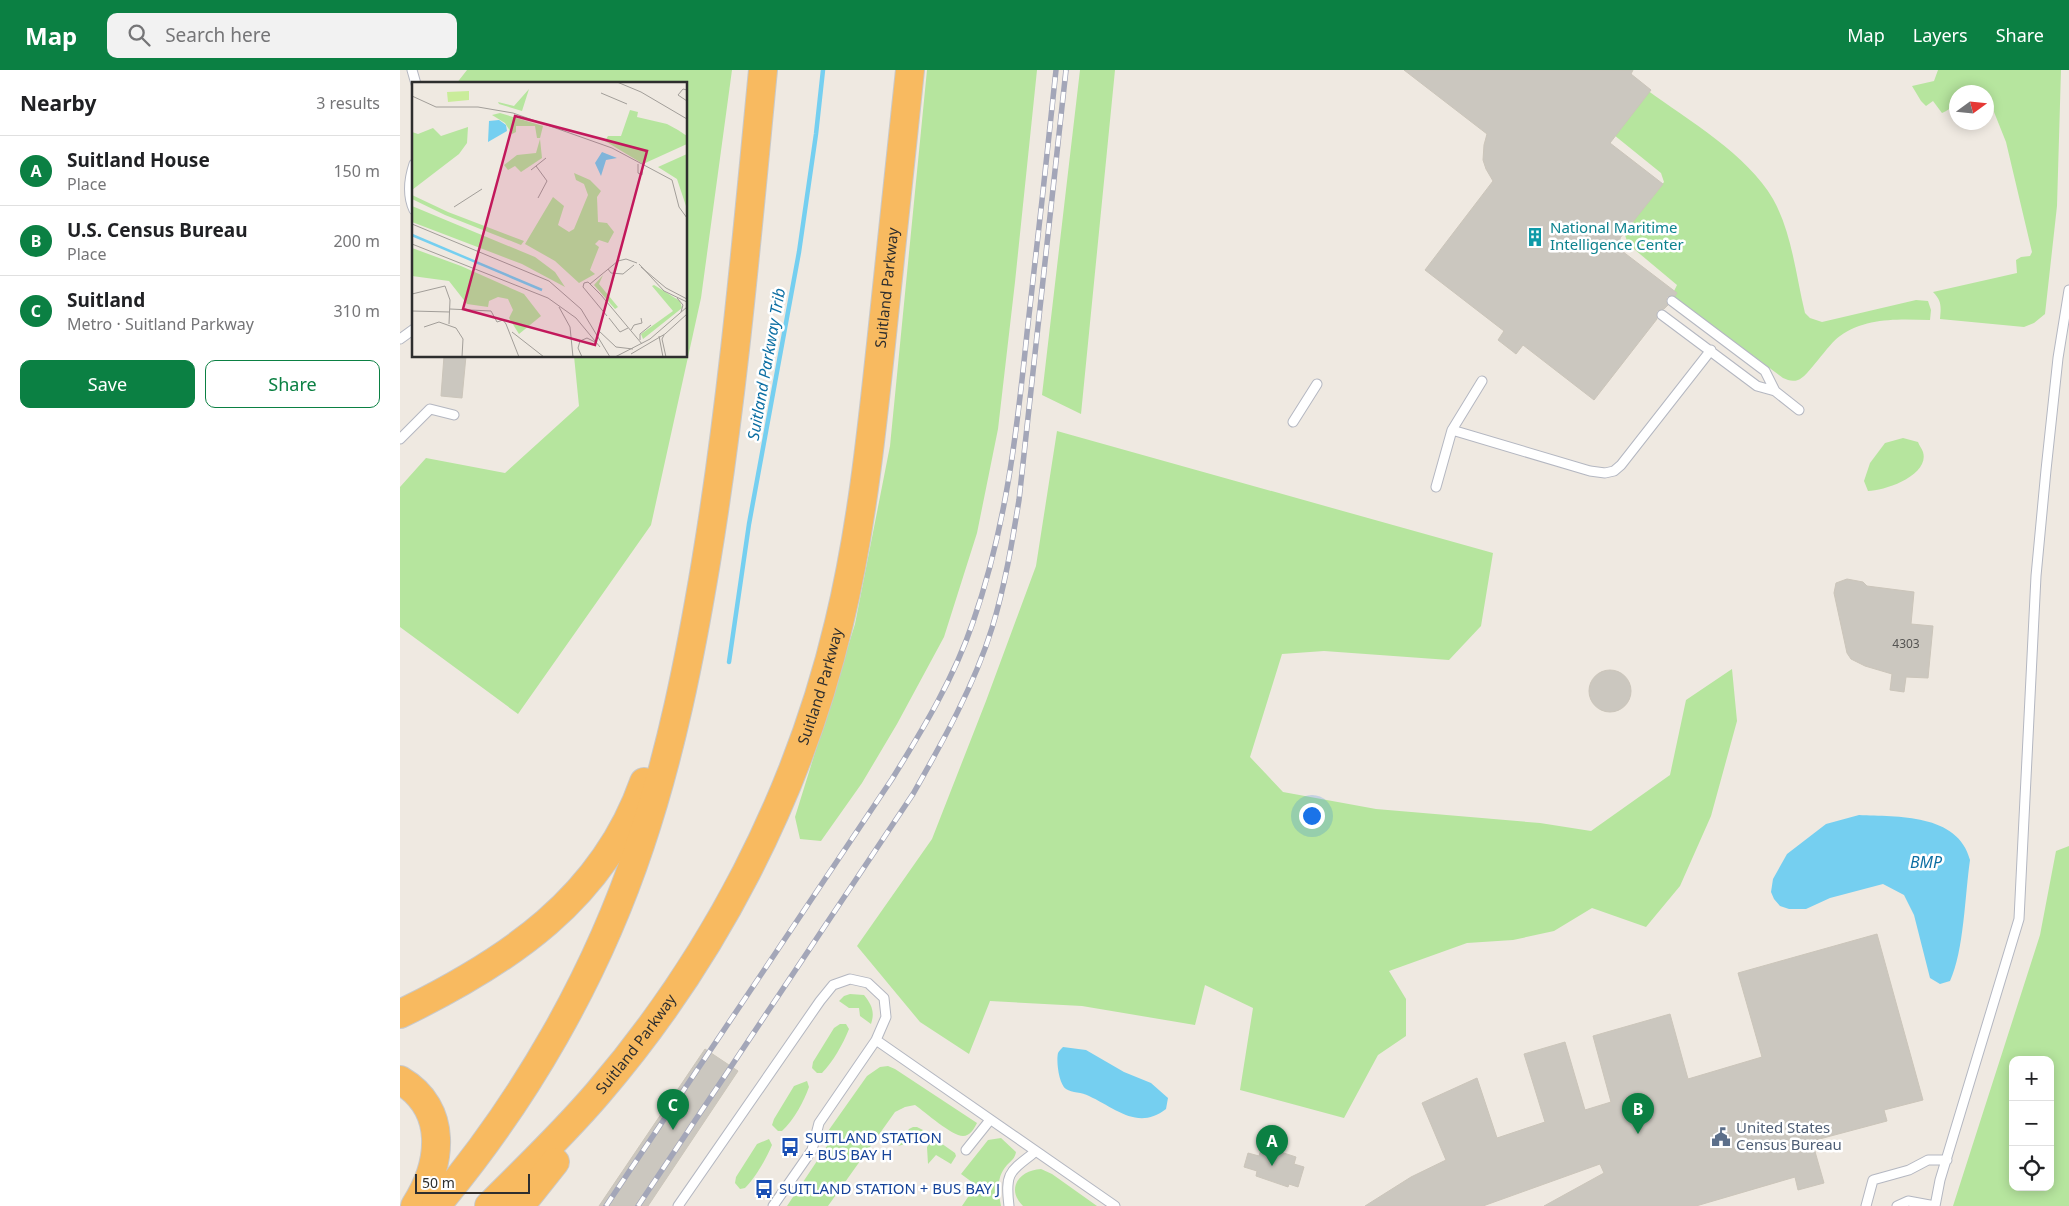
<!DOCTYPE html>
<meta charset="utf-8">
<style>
:root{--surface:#fff;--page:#f2f2f2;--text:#202124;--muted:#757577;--line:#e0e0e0;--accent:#0b8043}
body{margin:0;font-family:"Noto Sans",sans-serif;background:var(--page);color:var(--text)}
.controls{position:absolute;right:15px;bottom:15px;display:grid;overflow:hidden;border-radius:10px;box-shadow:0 2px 12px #0003}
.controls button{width:45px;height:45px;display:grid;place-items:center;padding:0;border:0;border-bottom:1px solid var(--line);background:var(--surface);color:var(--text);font:25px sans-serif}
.compass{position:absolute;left:1549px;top:15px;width:45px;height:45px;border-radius:50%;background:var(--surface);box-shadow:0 2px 12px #0003;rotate:75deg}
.scale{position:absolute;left:15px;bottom:12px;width:115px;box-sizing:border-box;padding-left:5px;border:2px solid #2e2e2e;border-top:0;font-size:14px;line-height:18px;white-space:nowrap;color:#2e2e2e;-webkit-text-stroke:4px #fff;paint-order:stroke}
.you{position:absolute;left:911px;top:745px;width:18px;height:18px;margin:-12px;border:4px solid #fff;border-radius:50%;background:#1a73e8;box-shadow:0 0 0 8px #1a73e833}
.badge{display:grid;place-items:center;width:32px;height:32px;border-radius:50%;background:var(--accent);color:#fff;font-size:16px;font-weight:700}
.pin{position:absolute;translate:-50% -41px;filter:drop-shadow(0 1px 2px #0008)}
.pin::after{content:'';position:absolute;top:26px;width:18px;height:15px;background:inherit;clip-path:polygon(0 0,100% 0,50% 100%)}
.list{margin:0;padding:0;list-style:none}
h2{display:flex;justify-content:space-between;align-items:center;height:65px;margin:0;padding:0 20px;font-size:21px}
h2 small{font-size:16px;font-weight:400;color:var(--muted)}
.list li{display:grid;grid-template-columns:32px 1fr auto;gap:15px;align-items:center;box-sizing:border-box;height:70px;padding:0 20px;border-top:1px solid var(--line)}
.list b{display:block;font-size:19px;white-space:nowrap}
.list p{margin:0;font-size:16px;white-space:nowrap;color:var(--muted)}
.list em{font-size:16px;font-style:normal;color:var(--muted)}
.actions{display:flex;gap:10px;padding:15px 20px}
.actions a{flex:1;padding:11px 0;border:1px solid var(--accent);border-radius:10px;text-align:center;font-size:18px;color:var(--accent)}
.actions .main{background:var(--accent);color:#fff}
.icon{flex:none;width:28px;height:28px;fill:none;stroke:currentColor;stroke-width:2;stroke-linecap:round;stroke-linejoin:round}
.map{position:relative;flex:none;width:1669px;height:1136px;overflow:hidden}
header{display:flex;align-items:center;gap:30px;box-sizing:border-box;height:70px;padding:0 25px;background:var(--accent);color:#fff}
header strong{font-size:24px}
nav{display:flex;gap:28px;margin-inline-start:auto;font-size:18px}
.search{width:350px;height:45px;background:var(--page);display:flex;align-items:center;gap:12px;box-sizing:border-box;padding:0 18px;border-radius:10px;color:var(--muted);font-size:19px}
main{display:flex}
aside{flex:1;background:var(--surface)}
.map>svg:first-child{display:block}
.green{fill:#b6e59e;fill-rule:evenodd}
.water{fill:#75cff0}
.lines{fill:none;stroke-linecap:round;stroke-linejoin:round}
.stream{stroke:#75cff0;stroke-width:4.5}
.building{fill:#cbc7bf;stroke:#cbc5ba}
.service-casing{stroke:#b4b7c1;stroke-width:11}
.trunk-casing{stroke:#c9c9c9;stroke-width:30}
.service{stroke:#fff;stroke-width:9}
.trunk{stroke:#f8ba60;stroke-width:28}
.rail-casing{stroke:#a3a6b8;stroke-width:5.5}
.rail{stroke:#fff;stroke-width:4;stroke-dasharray:11;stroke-linecap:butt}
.labels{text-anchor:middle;stroke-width:5;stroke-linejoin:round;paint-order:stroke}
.number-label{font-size:12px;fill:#555452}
.culture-label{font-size:15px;fill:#0d838f;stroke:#fff;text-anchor:start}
.street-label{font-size:15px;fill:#2e2e2e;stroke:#fff}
.service-label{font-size:15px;fill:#4e5e75;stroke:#fff;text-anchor:start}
.transit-label{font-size:15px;fill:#164399;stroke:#fff;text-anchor:start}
.water-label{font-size:16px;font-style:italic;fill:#0d6fa3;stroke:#fff}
.inset-river{fill:none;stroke:#75cff0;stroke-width:2.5}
.inset-road{fill:none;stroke:#a29e99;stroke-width:1}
.view{fill:#c2185b;fill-opacity:0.15;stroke:#c2185b;stroke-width:2.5}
.inset-edge{fill:none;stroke:#2e2e2e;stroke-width:2.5}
</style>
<header>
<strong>Map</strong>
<div class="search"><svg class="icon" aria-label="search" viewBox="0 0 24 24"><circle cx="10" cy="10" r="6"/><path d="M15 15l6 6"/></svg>Search here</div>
<nav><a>Map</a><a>Layers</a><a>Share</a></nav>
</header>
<main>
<aside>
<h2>Nearby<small>3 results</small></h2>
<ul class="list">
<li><span class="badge">A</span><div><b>Suitland House</b><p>Place</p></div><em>150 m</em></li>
<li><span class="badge">B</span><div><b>U.S. Census Bureau</b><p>Place</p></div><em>200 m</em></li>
<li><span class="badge">C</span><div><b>Suitland</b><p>Metro · Suitland Parkway</p></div><em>310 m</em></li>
</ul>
<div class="actions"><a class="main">Save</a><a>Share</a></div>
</aside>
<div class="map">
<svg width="1669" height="1136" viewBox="0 0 1669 1136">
<rect width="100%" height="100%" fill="#efe9e1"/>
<path class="green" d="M 67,0 L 332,0 L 301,228 L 251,455 L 118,644 L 0,557 L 0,417 L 26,388 L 105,403 L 179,336 L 174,286 L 286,286 L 286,14 L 56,14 Z
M 527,0 L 637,0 L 615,212 L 598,359 L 577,463 L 544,567 L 497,654 L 462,713 L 421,771 L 400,769 L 395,747 L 455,554 L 490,376 Z
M 680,0 L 715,0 L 681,344 L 642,325 Z
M 1538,0 L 1661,0 L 1657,136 L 1645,244 L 1634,253 L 1624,257 L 1540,249 C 1541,237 1542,231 1533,222 L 1617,203 L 1616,190 L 1621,187 L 1630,186 L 1632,182 L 1606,72 L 1586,22 L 1556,22 C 1556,34 1553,38 1542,43 L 1533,31 L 1526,36 L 1521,31 L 1512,16 L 1534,11 Z
M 1247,20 C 1288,50 1348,85 1373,129 C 1392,163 1396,206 1405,243 L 1410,248 L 1422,252 L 1516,230 L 1528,231 L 1531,240 L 1530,250 C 1500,249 1466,247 1440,266 C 1428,274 1407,308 1398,310 C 1392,312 1388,310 1383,308 L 1272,225 L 1277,215 L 1228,174 L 1224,162 L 1264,112 L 1261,103 L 1214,65 Z
M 657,361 L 1093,483 L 1081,556 L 1049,590 L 924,581 L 882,584 L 850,687 L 883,722 L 976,739 L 1140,753 L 1191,761 L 1270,705 L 1286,630 L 1332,599 L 1337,651 L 1311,746 L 1280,816 L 1246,857 L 1192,838 L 1154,861 L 1113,870 L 1067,873 L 989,901 L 1006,929 L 1006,966 L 978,985 L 944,1048 L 840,1020 L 853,938 L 805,915 L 795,955 L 682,936 L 590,931 L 569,984 L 520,952 L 457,876 L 532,769 L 586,631 L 636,496 Z
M 1503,368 L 1518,372 C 1519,375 1522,379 1523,382 C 1530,405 1485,421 1468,421 L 1464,411 L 1470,393 L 1485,373 Z
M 1669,776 L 1669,1136 L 1553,1136 L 1640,865 L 1656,781 ZM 1613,990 L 1650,990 L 1650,1117 L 1613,1117 Z
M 450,924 L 464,925 C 472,935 475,942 471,954 L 460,946 L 459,938 L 449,938 L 439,931 L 444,926 Z
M 440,954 L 446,954 L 449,959 C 443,974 433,992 422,1003 L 417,1003 L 412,998 L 413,992 L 434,958 Z
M 488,996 L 495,999 L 577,1053 C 574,1059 570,1066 563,1066 C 552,1066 525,1042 515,1035 L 505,1037 L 495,1042 L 428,1136 L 387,1136 L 427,1076 L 426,1064 L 467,1006 L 480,997 Z
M 407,1011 L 409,1017 C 404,1031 394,1050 382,1061 L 378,1061 L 372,1055 L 374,1049 L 394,1016 Z
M 513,1057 L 517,1057 L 523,1060 L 516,1071 L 498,1076 L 509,1059 Z
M 601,1068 L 616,1082 C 615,1088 612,1090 607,1095 C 596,1108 598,1120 601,1136 L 562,1136 L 576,1115 L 561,1104 L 588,1070 Z
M 369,1069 L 372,1075 C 366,1089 356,1107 345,1118 L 340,1119 L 335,1113 L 336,1107 L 357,1074 Z
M 538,1071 L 555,1083 L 556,1086 L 551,1094 L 536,1085 L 528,1094 L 527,1077 L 530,1073 Z
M 641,1099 L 652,1104 L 697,1136 L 623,1136 C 605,1118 620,1100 641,1099 Z"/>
<path class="water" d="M 1459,745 C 1497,747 1558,743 1570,790 C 1565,824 1564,881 1550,911 L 1540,914 L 1530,908 L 1514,845 L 1504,825 L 1483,814 L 1430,828 L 1406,839 L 1389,839 L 1380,836 L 1374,829 L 1371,822 L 1373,809 L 1387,784 L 1426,754 Z
M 663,977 L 686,980 L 724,1002 L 751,1013 L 768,1028 L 766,1039 C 738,1061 715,1038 689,1026 C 682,1022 672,1023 666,1019 C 659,1014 656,992 658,983 C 659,981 661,979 663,977 Z"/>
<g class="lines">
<path class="stream" d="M 329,592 L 349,454 L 399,182 L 416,64 L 423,0"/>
</g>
<path class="building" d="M 1004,0 L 1233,0 L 1231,4 L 1251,20 L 1210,73 L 1263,114 L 1220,168 L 1222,181 L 1277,223 L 1275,226 L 1267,227 L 1266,231 L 1268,235 L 1264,239 L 1257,241 L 1257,249 L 1194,330 L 1123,275 L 1116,284 L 1098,270 L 1104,261 L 1025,200 L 1093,111 L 1086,99 L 1083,90 L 1084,75 L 1087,64 Z
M 44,286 L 66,286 L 62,328 L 41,326 Z
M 1447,509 L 1463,512 L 1467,516 L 1514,522 L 1511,554 L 1533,556 L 1528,608 L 1506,607 L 1504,622 L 1490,620 L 1492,604 L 1465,596 L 1451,589 L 1447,583 L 1434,523 L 1436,513 Z
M1189 621a21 21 0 1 1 42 0a21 21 0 1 1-42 0Z
M 1477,864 L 1523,1030 L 1484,1040 L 1487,1051 L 1412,1071 L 1424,1113 L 1398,1120 L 1395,1107 L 1296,1136 L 1144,1136 L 1204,1103 L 1200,1094 L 1083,1136 L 965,1136 L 1011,1107 L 1046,1090 L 1022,1033 L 1077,1008 L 1097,1068 L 1145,1052 L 1124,984 L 1165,972 L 1185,1040 L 1211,1032 L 1193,966 L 1270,944 L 1288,1009 L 1362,987 L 1338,903 Z
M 305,979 L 338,1001 L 248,1136 L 199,1136 Z
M 862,1076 L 896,1087 L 894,1094 L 904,1097 L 898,1117 L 889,1114 L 888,1117 L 856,1106 L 857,1101 L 844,1097 L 848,1083 L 859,1086 Z"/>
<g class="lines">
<g class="service-casing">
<path id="service" d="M 12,0 L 16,14
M 14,94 C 9,109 7,125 14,140
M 1272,231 L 1365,301 L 1375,321
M 1262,245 L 1357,316 L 1375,321 L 1399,340
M 0,269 L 14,259
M 893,352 L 917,314
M 1052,360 L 1190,401 L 1205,403 L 1214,401 L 1221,395 L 1311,280
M 0,369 L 30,339 L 54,345
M 1036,417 L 1052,360 L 1082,311
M 476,970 L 715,1136
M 566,1080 L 590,1050
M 278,1136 L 420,931 L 433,915 L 450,909 L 468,913 L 484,928 L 486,947 L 476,970 L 419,1053 L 412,1080 L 373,1136
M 609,1136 C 605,1103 609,1102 635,1082
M 1466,1136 L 1473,1110 L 1509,1100 L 1528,1090 L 1547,1090
M 1497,1136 L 1508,1131 L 1535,1136
M 1535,1136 L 1540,1110 L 1619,849 L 1636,506 L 1646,400 L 1658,288 L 1669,220"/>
</g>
<g class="trunk-casing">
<g id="trunk">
<path d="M 0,944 C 107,892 203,829 244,712"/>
<path d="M 0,1010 C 49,1039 42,1094 15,1136"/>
<path d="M 36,1136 C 125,1030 196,907 240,775 C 271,683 290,588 306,492 C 333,329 347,165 363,0"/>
<path id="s1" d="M 89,1136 C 126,1099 164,1063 198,1023 C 313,889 398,726 439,553 C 461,462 471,368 481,274 C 491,183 500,91 510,0"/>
<path d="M 120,1136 L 155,1092"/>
</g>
</g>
<use href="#service" class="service"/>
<use href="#trunk" class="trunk"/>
<g class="rail-casing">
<path id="rail" d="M 206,1136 L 492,709 C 523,659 554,608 573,552 C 606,458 617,361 627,263 C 637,175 647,88 656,0
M 238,1136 L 513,724 C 543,671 574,616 592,558 C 605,516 612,473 619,430 L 666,0"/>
</g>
<use href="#rail" class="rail"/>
</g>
<defs>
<g id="building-bare" transform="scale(1.5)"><path d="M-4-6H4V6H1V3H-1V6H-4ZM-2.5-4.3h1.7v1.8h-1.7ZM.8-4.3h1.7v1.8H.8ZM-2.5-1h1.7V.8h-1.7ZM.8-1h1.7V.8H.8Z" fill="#0f9aa8" stroke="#fff" stroke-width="2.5" paint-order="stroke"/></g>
<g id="civic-bare" transform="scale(1.5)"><path d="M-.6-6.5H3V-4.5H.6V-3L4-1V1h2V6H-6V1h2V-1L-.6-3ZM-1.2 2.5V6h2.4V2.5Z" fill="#5c6f8a" stroke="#fff" stroke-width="2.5" paint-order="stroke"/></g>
<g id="bus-bare" transform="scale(1.5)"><path d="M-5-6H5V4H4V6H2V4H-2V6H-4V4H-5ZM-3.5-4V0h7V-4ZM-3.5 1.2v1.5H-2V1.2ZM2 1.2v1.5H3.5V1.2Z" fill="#1a4fb4" stroke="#fff" stroke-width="2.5" paint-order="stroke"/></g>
</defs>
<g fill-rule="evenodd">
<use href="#building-bare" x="1135" y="167"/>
<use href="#civic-bare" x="1321" y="1067"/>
<use href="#bus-bare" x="390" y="1077"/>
<use href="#bus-bare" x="364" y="1119"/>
</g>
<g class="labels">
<g class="number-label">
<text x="1506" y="578">4303</text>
</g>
<g class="culture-label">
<text x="1150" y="163">National Maritime<tspan x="1150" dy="17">Intelligence Center</tspan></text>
</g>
<g class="street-label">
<text dy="5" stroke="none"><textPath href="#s1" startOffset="1029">Suitland Parkway</textPath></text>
<text dy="5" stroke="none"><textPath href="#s1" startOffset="624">Suitland Parkway</textPath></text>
<text dy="5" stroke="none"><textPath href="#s1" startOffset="219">Suitland Parkway</textPath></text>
</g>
<g class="service-label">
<text x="1336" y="1063">United States<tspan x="1336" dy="17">Census Bureau</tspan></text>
</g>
<g class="transit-label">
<text x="405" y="1073">SUITLAND STATION<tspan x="405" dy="17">+ BUS BAY H</tspan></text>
<text x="379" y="1124">SUITLAND STATION + BUS BAY J</text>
</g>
<g class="water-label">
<text transform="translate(366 294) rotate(-80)" y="6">Suitland Parkway Trib</text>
<text x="1526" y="798">BMP</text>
</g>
</g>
<g transform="translate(12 12)">
<rect width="275" height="275" fill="#efe9e1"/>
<path d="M 117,7 L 110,29 L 87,22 L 86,20 L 102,24 ZM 218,28 L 226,30 L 225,35 L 255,42 L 266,48 L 275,54 L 275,62 L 231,82 L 193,59 L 196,54 L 209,54 ZM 88,31 L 131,44 L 128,56 L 125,56 L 123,44 L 104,44 L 104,50 L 100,52 L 93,41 L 80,33 ZM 56,45 L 55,61 L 47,72 L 0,108 L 0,50 L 6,52 L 21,46 L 29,54 ZM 128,57 L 130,76 L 109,90 L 103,84 L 96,88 L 92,83 L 105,73 L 124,71 ZM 275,72 L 275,127 L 265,97 L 246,85 ZM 162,91 L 178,98 L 189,109 L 185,115 L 186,140 L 195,141 L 202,150 L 196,161 L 187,158 L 183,162 L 187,165 L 178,188 L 183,192 L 167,201 L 143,179 L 113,162 L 141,115 L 152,124 L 146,143 L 157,150 L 162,147 L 176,113 L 172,102 L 164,98 ZM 0,113 L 36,130 L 112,159 L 109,163 L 33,133 L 0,117 ZM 0,124 L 123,175 L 143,190 L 153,205 L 110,182 L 0,140 ZM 0,166 L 49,184 L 112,212 L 129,234 L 107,252 L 97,236 L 101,228 L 96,217 L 86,215 L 77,219 L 76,225 L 55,222 L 37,199 L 0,194 ZM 191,193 L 187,202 L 206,225 L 203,227 L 182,203 ZM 242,203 L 268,219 L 270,226 L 231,257 L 229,252 L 261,229 L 240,204 Z" fill="#b6e59e"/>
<path d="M 57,9 L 57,18 L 36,20 L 35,10 Z" fill="#c9ec9a"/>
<path d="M 87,38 L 94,43 L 95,49 L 76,60 L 77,39 ZM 190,70 L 205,76 L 194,78 L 189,94 L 183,81 Z" fill="#75cff0"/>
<path class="inset-river" d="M 0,153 L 130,208"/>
<path class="inset-road" d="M 205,0 L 229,10 L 275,37M 275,8 L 271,7 L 266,13 L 275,19M 189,11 L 215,22M 0,14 L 24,25 L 66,25 L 101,31 L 200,66 L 260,98 L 267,125 L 275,136M 226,82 L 226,91 L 230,93 L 231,84M 124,84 L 135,99 L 126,116M 119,88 L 134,76M 42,125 L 70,107M 0,142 L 137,199 L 169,227 L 198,275M 0,162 L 136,216 L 164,236 L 188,265M 227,182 L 252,209 L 275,220M 229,185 L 254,206 L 275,217M 196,187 L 199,191 L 211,192 L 222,183M 178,202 L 206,179 L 214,177 L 225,181M 0,212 L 33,204 L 38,218 L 37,242M 265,216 L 271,223 L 269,230M 147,225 L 158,245 L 161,275M 38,227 L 79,229 L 85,240 L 91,238 L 94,242 L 107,275M 0,229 L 38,230M 195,234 L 171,205 L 172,201 L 176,200 L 189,213 L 230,262M 197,236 L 208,250 L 216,246M 12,245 L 27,240 L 44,246 L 51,257 L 50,275M 219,248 L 222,243 L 230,241 L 229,236M 187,249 L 204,265 L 221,267M 100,250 L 132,275M 252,253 L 250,257 L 254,275M 247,254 L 251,275M 228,258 L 228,252 L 239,243M 219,272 L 253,252 L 275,232M 170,275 L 166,266 L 168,259 L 175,256 L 183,260M 203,275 L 238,257 L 275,225"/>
<path class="view" d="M 103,34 L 235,69 L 183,263 L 51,227 Z"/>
<rect width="275" height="275" class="inset-edge"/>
</g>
</svg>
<div class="controls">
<button>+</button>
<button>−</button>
<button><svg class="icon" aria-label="locate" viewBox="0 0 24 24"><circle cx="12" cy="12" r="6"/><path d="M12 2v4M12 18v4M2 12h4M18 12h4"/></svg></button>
</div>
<svg class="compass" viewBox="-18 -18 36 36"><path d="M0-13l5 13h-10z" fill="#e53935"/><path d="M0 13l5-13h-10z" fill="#757577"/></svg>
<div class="scale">50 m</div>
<div class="you"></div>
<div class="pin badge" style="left:872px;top:1096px">A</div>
<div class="pin badge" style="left:1238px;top:1064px">B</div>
<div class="pin badge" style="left:273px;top:1060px">C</div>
</div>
</main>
